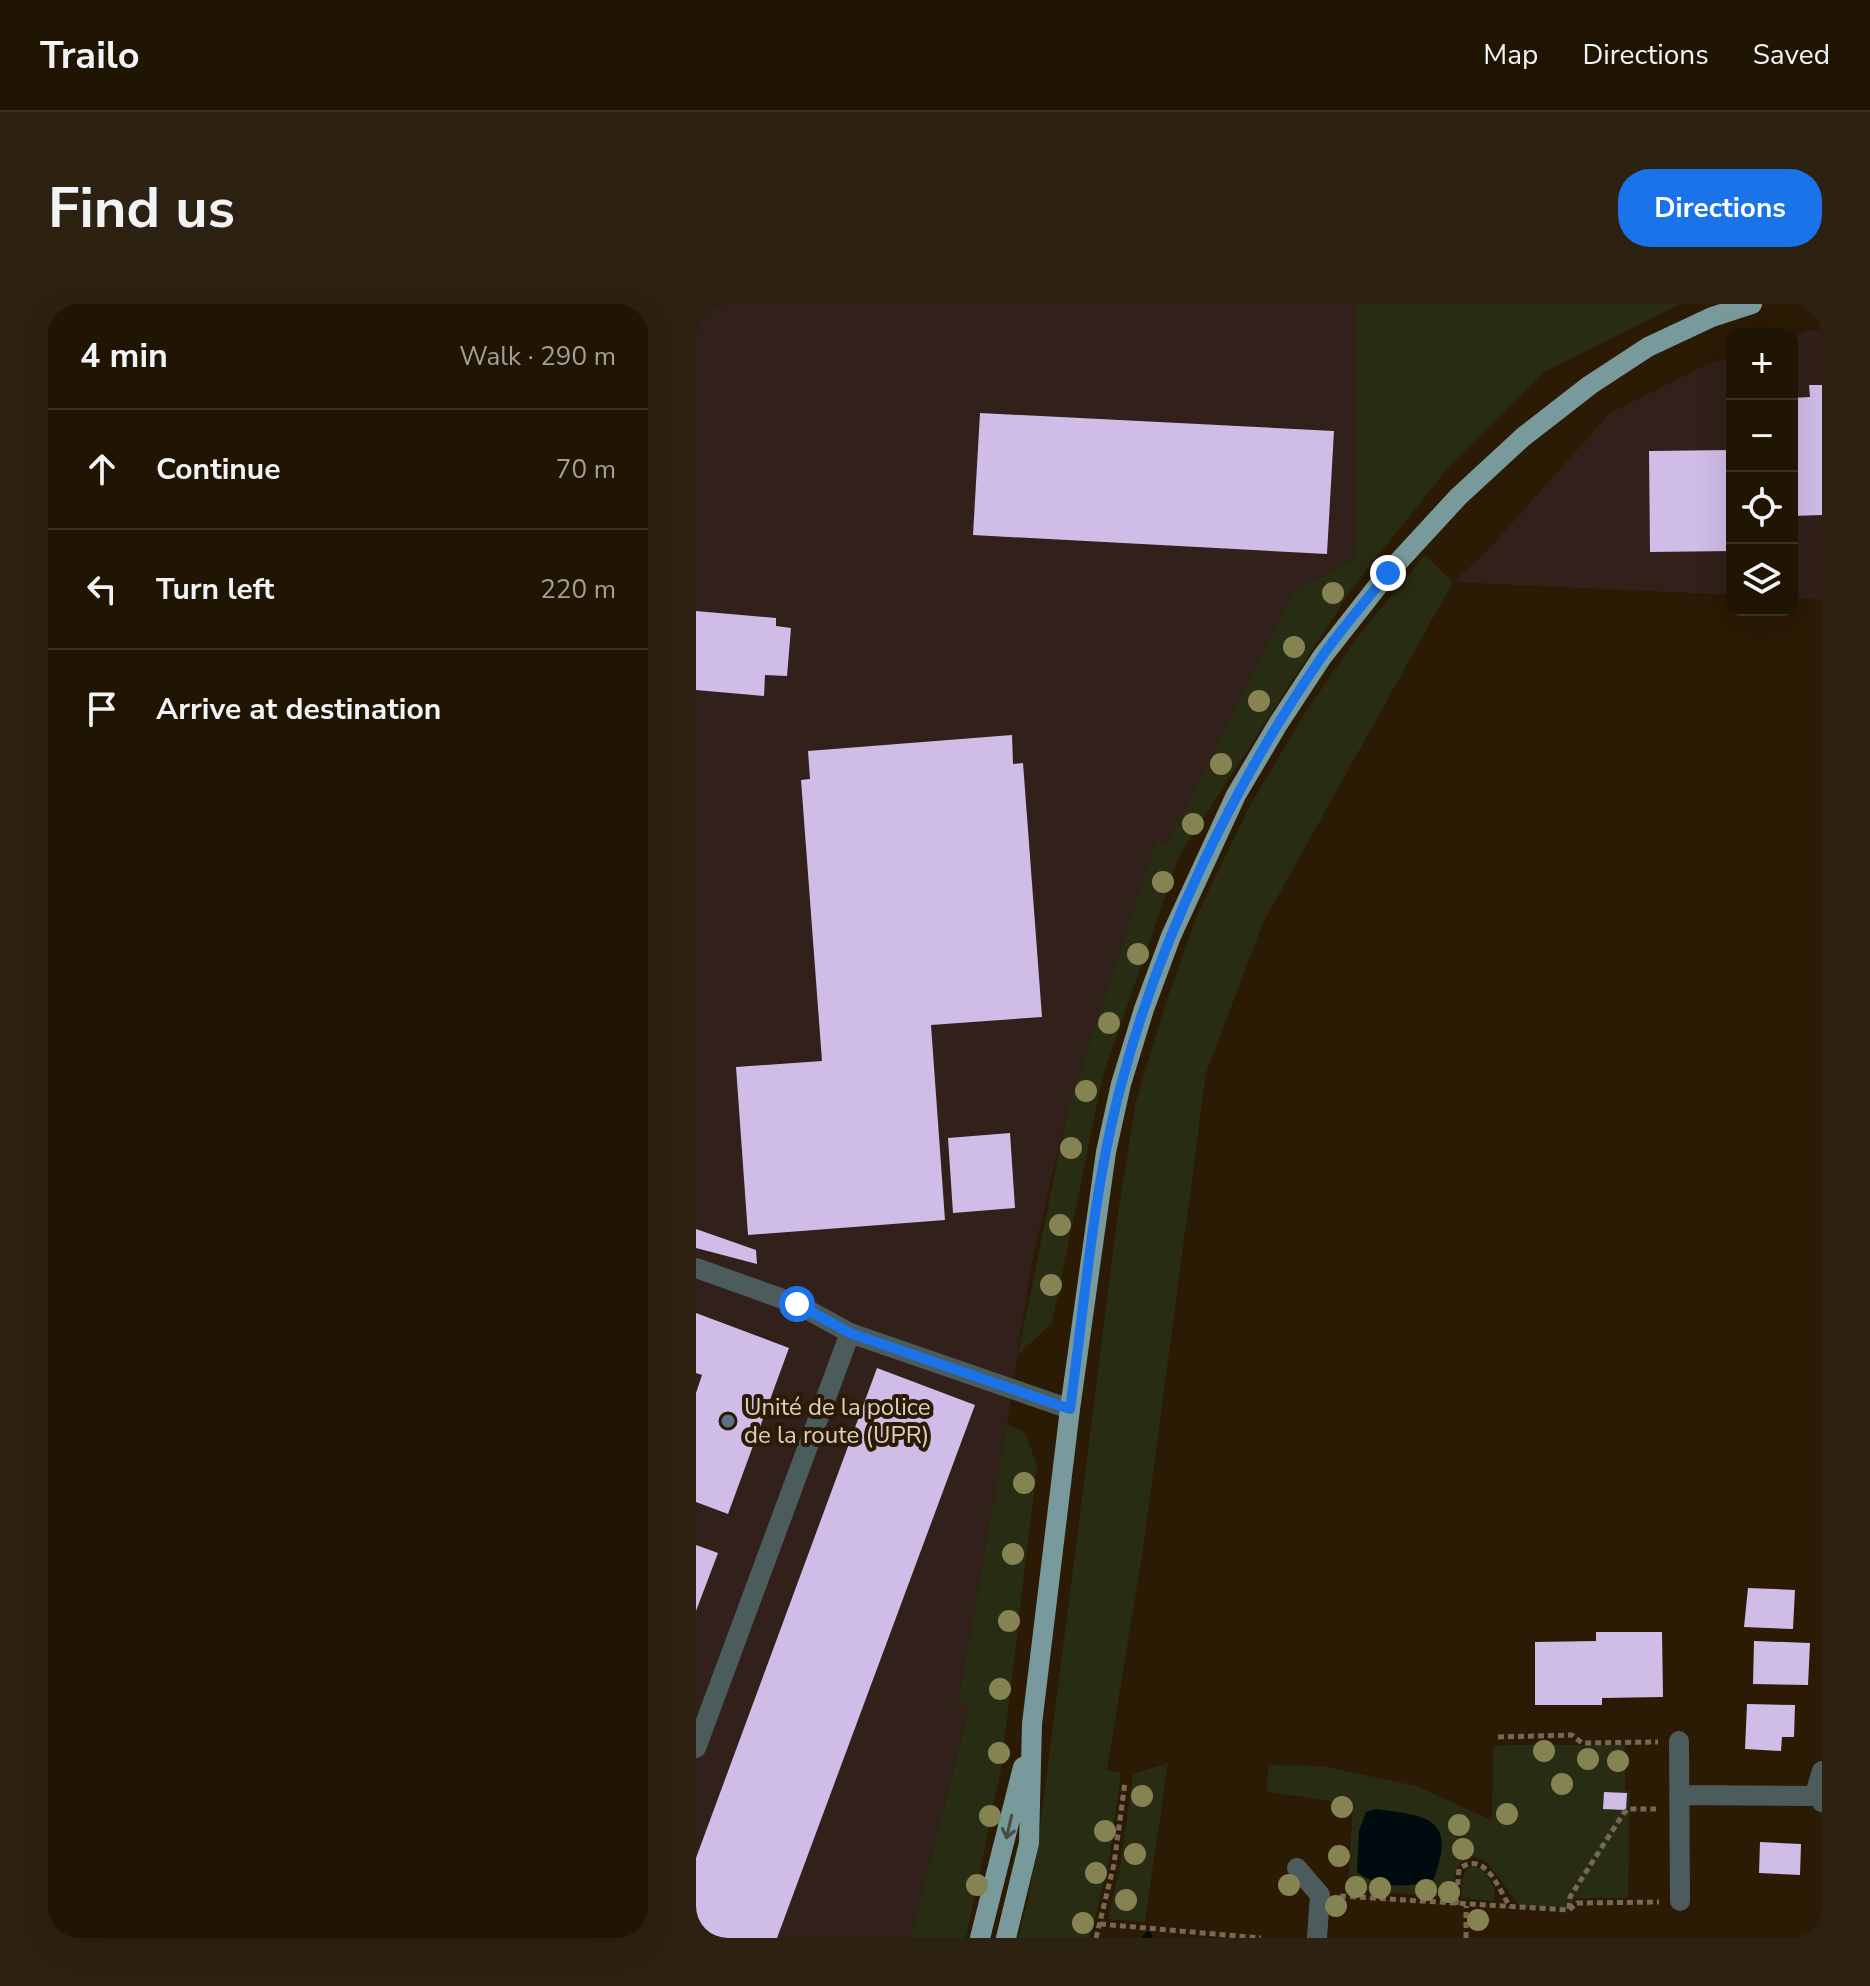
<!DOCTYPE html>
<meta charset="utf-8">
<style>
:root{--surface:#201403;--page:#2d2112;--text:#f1f3f6;--muted:#a29e9a;--line:#3d3325;--accent:#1a73e8}
body{margin:0;font-family:"Nunito Sans",sans-serif;background:var(--page);color:var(--text)}
.controls{position:absolute;right:24px;top:24px;display:grid;overflow:hidden;border-radius:16px;box-shadow:0 8px 32px #0002}
.controls button{width:72px;height:72px;display:grid;place-items:center;padding:0;border:0;border-bottom:2px solid var(--line);background:var(--surface);color:var(--text);font:40px sans-serif}
.stop{position:absolute;width:24px;height:24px;margin:-18px;border:6px solid #1a73e8;border-radius:50%;background:#fff}
.stop.end{background:#1a73e8;border-color:#fff;box-shadow:0 2px 8px #0008}
.list{margin:0;padding:0;list-style:none}
h2{display:flex;justify-content:space-between;align-items:center;height:104px;margin:0;padding:0 32px;font-size:34px}
h2 small{font-size:26px;font-weight:400;color:var(--muted)}
.list li{display:grid;grid-template-columns:52px 1fr auto;gap:24px;align-items:center;box-sizing:border-box;height:120px;padding:0 32px;border-top:2px solid var(--line)}
.list b{display:block;font-size:30px;white-space:nowrap}
.list em{font-size:26px;font-style:normal;color:var(--muted)}
.icon{flex:none;width:44px;height:44px;fill:none;stroke:currentColor;stroke-width:2;stroke-linecap:round;stroke-linejoin:round}
.map{position:relative;flex:none;width:1126px;height:1634px;overflow:hidden;border-radius:32px}
header{display:flex;align-items:center;gap:48px;box-sizing:border-box;height:112px;padding:0 40px;background:var(--surface);border-bottom:2px solid var(--line)}
header strong{font-size:38px}
nav{display:flex;gap:44px;margin-inline-start:auto;font-size:28px}
.intro{display:flex;align-items:center;justify-content:space-between;box-sizing:border-box;height:192px;padding:0 48px}
h1{margin:0;font-size:56px}
.button{padding:20px 36px;border-radius:32px;background:var(--accent);color:#fff;font-size:28px;font-weight:700}
main{display:flex;gap:48px;padding:0 48px}
aside{flex:1;background:var(--surface);border-radius:32px;box-shadow:0 8px 32px #0002}
.map>svg:first-child{display:block}
.industrial{fill:#32201a}
.green{fill:#282c13}
.water{fill:#000b0f}
.lines{fill:none;stroke-linecap:round;stroke-linejoin:round}
.stream{stroke:#000b0f;stroke-width:8}
.building{fill:#cfbce7}
.path{stroke:#776856;stroke-width:5;stroke-dasharray:6 4;stroke-linecap:butt}
.minor{stroke:#4c5c5d;stroke-width:20}
.major{stroke:#789a9c;stroke-width:20}
.tree{fill:#858352}
.oneway{stroke:#4a4d41}
.route{stroke:#1a73e8;stroke-width:10}
.service-dot{fill:#5c6f8a;stroke:#2b1a04;stroke-width:3}
.labels{text-anchor:middle;stroke-width:8;stroke-linejoin:round;paint-order:stroke}
.poi-label{font-size:24px;fill:#dbd0c3;stroke:#2b1a04;text-anchor:start}
</style>
<header>
<strong>Trailo</strong>
<nav><a>Map</a><a>Directions</a><a>Saved</a></nav>
</header>
<div class="intro"><h1>Find us</h1><a class="button">Directions</a></div>
<main>
<aside>
<h2>4 min<small>Walk · 290 m</small></h2>
<ul class="list">
<li><svg class="icon" aria-label="ahead" viewBox="0 0 24 24"><path d="M12 20V5M6 11l6-6 6 6"/></svg><div><b>Continue</b></div><em>70 m</em></li>
<li><svg class="icon" aria-label="left" viewBox="0 0 24 24"><path d="M17 20v-9H6M10 6l-5 5 5 5"/></svg><div><b>Turn left</b></div><em>220 m</em></li>
<li><svg class="icon" aria-label="arrive" viewBox="0 0 24 24"><path d="M6 21V4h12l-3 4 3 4H6"/></svg><div><b>Arrive at destination</b></div></li>
</ul>
</aside>
<div class="map">
<svg width="1126" height="1634" viewBox="0 0 1126 1634">
<rect width="100%" height="100%" fill="#2b1a04"/>
<path class="industrial" d="M 0,0 L 660,0 L 659,254 L 597,289 L 473,539 L 459,539 L 371,808 L 335,963 L 311,1120 L 262,1399 L 273,1403 L 215,1634 L 0,1634 Z
M 1113,27 L 1126,27 L 1126,296 L 1096,294 L 1096,33 Z
M 1036,53 L 1036,291 L 757,278 L 792,246 L 914,109 L 1010,61 Z"/>
<path class="green" d="M 660,0 L 984,0 L 848,68 L 755,160 L 655,286 L 483,552 L 407,772 L 356,1019 L 322,1051 L 371,808 L 459,539 L 473,538 L 597,289 L 659,254 Z
M 729,251 L 757,278 L 567,619 L 510,769 L 448,1239 L 411,1466 L 425,1469 L 413,1557 L 394,1634 L 322,1634 L 332,1596 L 346,1509 L 422,909 L 440,797 L 471,695 L 501,611 L 552,505 L 607,412 L 659,336 Z
M 311,1120 L 329,1128 L 341,1162 L 305,1466 L 270,1634 L 215,1634 L 273,1404 L 262,1399 Z
M 810,1441 L 929,1441 L 929,1487 L 934,1487 L 932,1594 L 879,1594 L 872,1603 L 824,1603 L 792,1559 L 774,1551 C 757,1565 758,1570 756,1593 L 654,1586 L 652,1582 L 657,1500 L 570,1488 L 573,1461 L 627,1462 L 720,1482 L 796,1516 L 797,1443 Z
M 472,1459 L 449,1618 L 412,1615 L 425,1558 L 437,1470 Z
M 776,1562 L 788,1566 L 798,1584 L 798,1597 L 774,1595 L 774,1593 L 765,1595 C 766,1582 764,1569 776,1562 Z"/>
<path class="water" d="M 680,1505 C 731,1512 761,1513 738,1575 C 715,1585 681,1584 661,1568 L 663,1527 L 670,1508 Z"/>
<g class="lines">
<path class="stream" d="M 450,1634 L 452,1632"/>
</g>
<path class="building" d="M 1113,81 L 1126,81 L 1126,211 L 1096,212 L 1096,94 L 1114,93 Z
M 284,109 L 638,127 L 631,250 L 277,231 Z
M 1036,146 L 1036,247 L 954,248 L 953,147 Z
M 0,307 L 80,314 L 80,322 L 95,324 L 91,372 L 69,371 L 68,392 L 0,386 Z
M 316,431 L 317,460 L 327,459 L 346,713 L 235,721 L 249,916 L 52,931 L 40,763 L 126,757 L 105,476 L 114,475 L 112,447 Z
M 314,829 L 319,904 L 257,909 L 252,834 Z
M 0,925 L 60,946 L 61,960 L 0,944 Z
M 0,1009 L 93,1044 L 32,1210 L 0,1198 L 0,1089 L 6,1071 L 0,1069 Z
M 181,1064 L 279,1101 L 81,1634 L 0,1634 L 0,1554 Z
M 0,1241 L 22,1249 L 0,1307 Z
M 1052,1284 L 1099,1286 L 1097,1325 L 1048,1323 Z
M 900,1328 L 966,1328 L 967,1393 L 906,1394 L 906,1401 L 839,1401 L 839,1338 L 900,1337 Z
M 1058,1337 L 1114,1339 L 1112,1381 L 1057,1380 Z
M 1051,1400 L 1099,1401 L 1098,1433 L 1086,1433 L 1085,1447 L 1049,1445 Z
M 908,1488 L 931,1489 L 930,1506 L 907,1505 Z
M 1064,1538 L 1105,1540 L 1104,1571 L 1063,1569 Z"/>
<g class="lines">
<path class="path" d="M 802,1433 L 876,1431 L 886,1439 L 962,1438
M 644,1592 L 873,1606 L 881,1599 L 963,1598
M 760,1601 L 763,1565 C 789,1545 802,1584 814,1603
M 873,1605 L 874,1593 L 927,1510 L 932,1505 L 960,1505
M 404,1620 L 565,1634
M 400,1634 L 418,1560 L 429,1478
M 770,1634 L 770,1602"/>
<path class="minor" d="M 0,964 L 101,1000 L 154,1029
M 983,1437 L 984,1597
M 0,1444 L 154,1029 L 374,1105
M 1126,1467 L 1121,1483 L 1126,1498
M 983,1491 L 1123,1492
M 601,1564 L 624,1591 L 621,1634"/>
<path class="major" d="M 284,1634 L 327,1463
M 310,1634 L 333,1539 L 336,1420 L 374,1105 L 410,848 L 425,780 L 448,705 L 475,632 L 540,491 L 582,420 L 626,353 L 692,269 L 762,193 L 827,133 L 894,81 L 952,43 L 1016,13 L 1056,0"/>
</g>
<g class="tree">
<circle cx="637" cy="289" r="11"/>
<circle cx="598" cy="343" r="11"/>
<circle cx="563" cy="397" r="11"/>
<circle cx="525" cy="460" r="11"/>
<circle cx="497" cy="520" r="11"/>
<circle cx="467" cy="578" r="11"/>
<circle cx="442" cy="650" r="11"/>
<circle cx="413" cy="719" r="11"/>
<circle cx="390" cy="787" r="11"/>
<circle cx="375" cy="844" r="11"/>
<circle cx="364" cy="921" r="11"/>
<circle cx="355" cy="981" r="11"/>
<circle cx="328" cy="1179" r="11"/>
<circle cx="317" cy="1250" r="11"/>
<circle cx="313" cy="1317" r="11"/>
<circle cx="304" cy="1385" r="11"/>
<circle cx="848" cy="1447" r="11"/>
<circle cx="303" cy="1449" r="11"/>
<circle cx="892" cy="1455" r="11"/>
<circle cx="922" cy="1457" r="11"/>
<circle cx="866" cy="1480" r="11"/>
<circle cx="446" cy="1492" r="11"/>
<circle cx="646" cy="1503" r="11"/>
<circle cx="811" cy="1510" r="11"/>
<circle cx="294" cy="1512" r="11"/>
<circle cx="763" cy="1521" r="11"/>
<circle cx="409" cy="1527" r="11"/>
<circle cx="767" cy="1545" r="11"/>
<circle cx="439" cy="1550" r="11"/>
<circle cx="643" cy="1552" r="11"/>
<circle cx="400" cy="1569" r="11"/>
<circle cx="281" cy="1581" r="11"/>
<circle cx="593" cy="1581" r="11"/>
<circle cx="660" cy="1583" r="11"/>
<circle cx="684" cy="1584" r="11"/>
<circle cx="730" cy="1586" r="11"/>
<circle cx="753" cy="1588" r="11"/>
<circle cx="430" cy="1596" r="11"/>
<circle cx="640" cy="1602" r="11"/>
<circle cx="782" cy="1616" r="11"/>
<circle cx="387" cy="1619" r="11"/>
</g>
<defs><path id="oneway-shaft" d="M-6 0H5M1.5-3L5.5 0L1.5 3" fill="none" stroke-width="1.6" stroke-linecap="round" stroke-linejoin="round" transform="scale(2)"/></defs>
<use class="oneway" href="#oneway-shaft" transform="translate(313 1523) rotate(103)"/>
<g class="lines">
<path class="route" d="M 101,1000 L 154,1029 L 374,1105 C 389,997 397,886 425,781 C 463,635 539,478 625,354 C 645,325 670,297 692,269"/>
</g>
<circle class="service-dot" cx="32" cy="1117" r="8"/>
<g class="labels">
<g class="poi-label">
<text x="48" y="1111">Unité de la police<tspan x="48" dy="28">de la route (UPR)</tspan></text>
</g>
</g>
</svg>
<div class="controls">
<button>+</button>
<button>−</button>
<button><svg class="icon" aria-label="locate" viewBox="0 0 24 24"><circle cx="12" cy="12" r="6"/><path d="M12 2v4M12 18v4M2 12h4M18 12h4"/></svg></button>
<button><svg class="icon" aria-label="layers" viewBox="0 0 24 24"><path d="M12 4l9 5-9 5-9-5zM3 14l9 5 9-5"/></svg></button>
</div>
<div class="stop" style="left:101px;top:1000px"></div>
<div class="stop end" style="left:692px;top:269px"></div>
</div>
</main>
